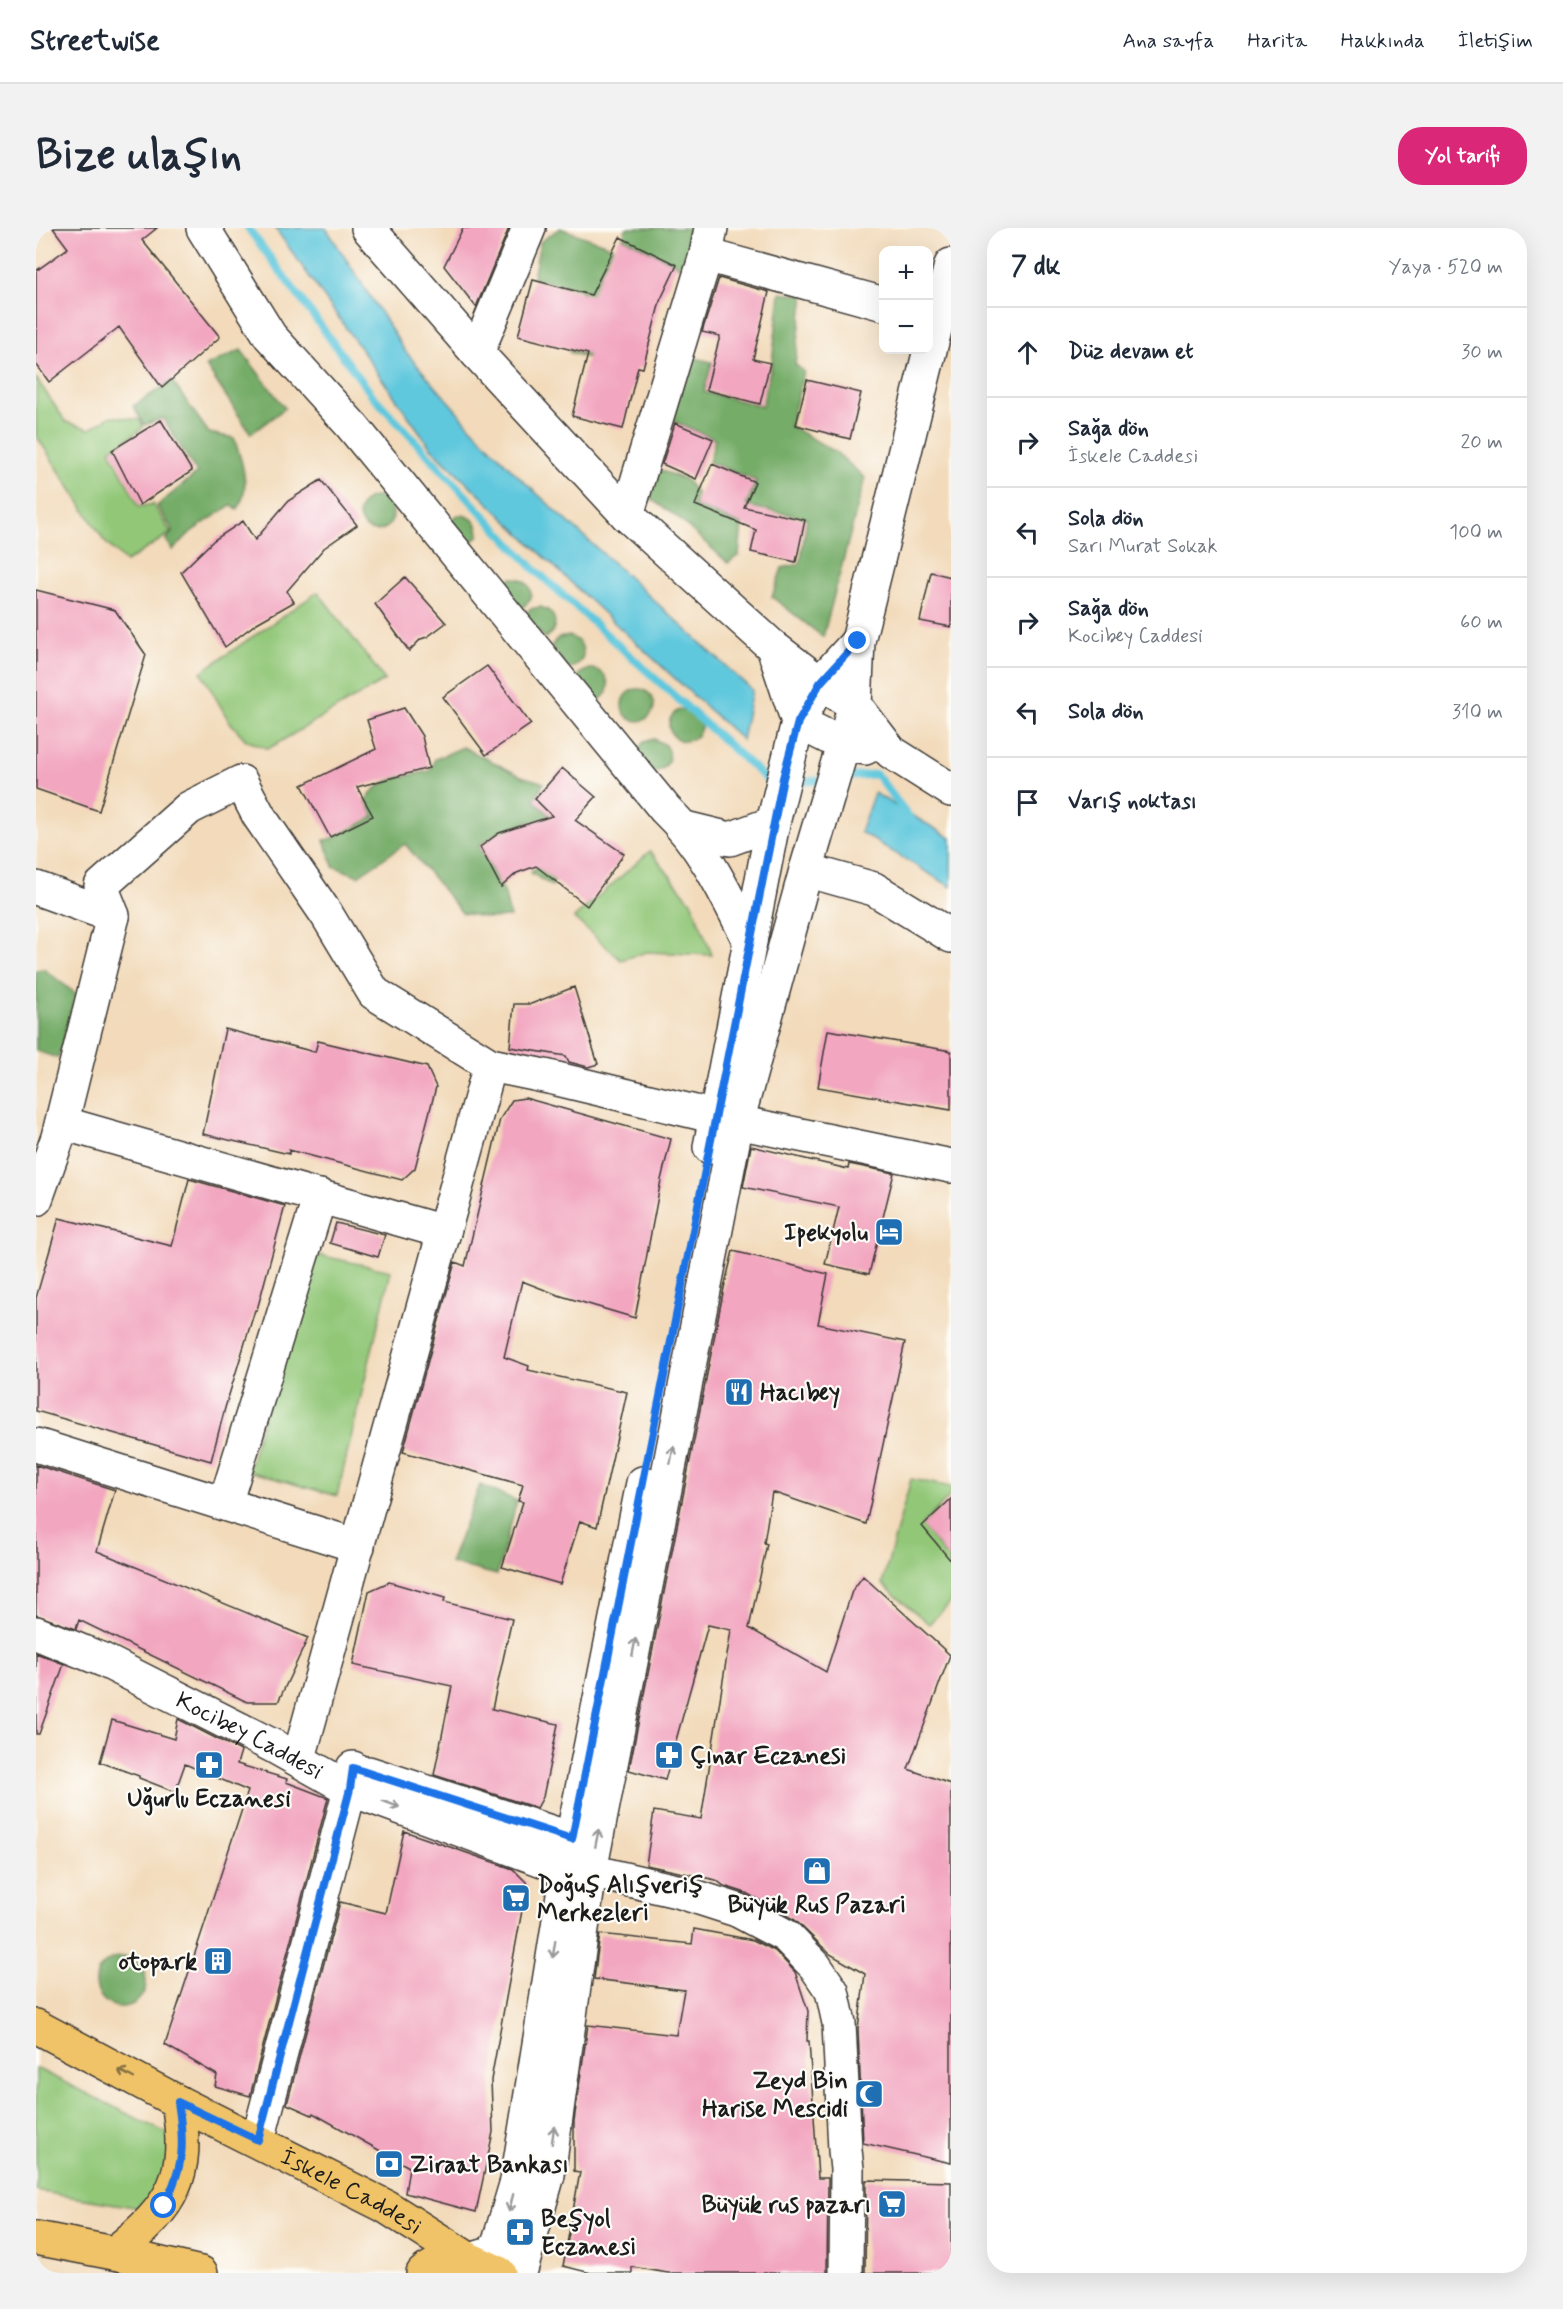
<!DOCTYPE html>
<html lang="tr">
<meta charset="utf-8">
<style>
:root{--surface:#fff;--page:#f2f2f3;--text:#1f2937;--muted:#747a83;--line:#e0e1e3;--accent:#db2777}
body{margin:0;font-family:Mynerve,sans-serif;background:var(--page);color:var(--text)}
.controls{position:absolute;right:18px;top:18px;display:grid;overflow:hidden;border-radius:12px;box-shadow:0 6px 24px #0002}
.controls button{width:54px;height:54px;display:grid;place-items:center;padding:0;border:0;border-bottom:2px solid var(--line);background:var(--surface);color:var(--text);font:30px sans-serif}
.stop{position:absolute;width:18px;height:18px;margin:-14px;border:4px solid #1a73e8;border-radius:50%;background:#fff}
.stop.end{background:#1a73e8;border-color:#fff;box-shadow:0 2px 6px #0008}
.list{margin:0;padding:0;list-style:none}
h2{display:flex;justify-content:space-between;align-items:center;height:78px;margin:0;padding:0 24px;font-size:26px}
h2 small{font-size:20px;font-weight:400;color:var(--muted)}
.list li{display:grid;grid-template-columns:39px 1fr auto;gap:18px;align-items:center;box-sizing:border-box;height:90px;padding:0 24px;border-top:2px solid var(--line)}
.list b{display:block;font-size:22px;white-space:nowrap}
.list p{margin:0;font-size:20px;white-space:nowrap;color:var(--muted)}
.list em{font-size:20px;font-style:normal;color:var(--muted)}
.icon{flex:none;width:33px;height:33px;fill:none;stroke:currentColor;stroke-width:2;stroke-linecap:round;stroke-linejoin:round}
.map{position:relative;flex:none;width:915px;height:2045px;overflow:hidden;border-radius:24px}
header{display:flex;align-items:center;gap:36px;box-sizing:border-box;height:84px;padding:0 30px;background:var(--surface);border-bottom:2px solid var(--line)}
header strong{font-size:28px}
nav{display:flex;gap:33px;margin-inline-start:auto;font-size:21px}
.intro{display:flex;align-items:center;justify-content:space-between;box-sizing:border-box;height:144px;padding:0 36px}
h1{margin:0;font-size:42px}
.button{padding:15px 27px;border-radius:24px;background:var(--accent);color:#fff;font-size:21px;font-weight:700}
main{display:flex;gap:36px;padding:0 36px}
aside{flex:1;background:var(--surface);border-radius:24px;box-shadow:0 6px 24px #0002}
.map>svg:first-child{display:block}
.green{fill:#92c778;stroke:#57724a;stroke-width:1.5}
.forest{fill:#75ac68;stroke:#486442;stroke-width:1.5}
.water{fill:#60c8dd;stroke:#3e727c;stroke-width:1.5}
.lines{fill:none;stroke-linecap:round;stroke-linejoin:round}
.stream{stroke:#60c8dd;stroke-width:8}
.building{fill:#f2a6c0}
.minor-casing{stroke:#3c3834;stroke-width:36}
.major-casing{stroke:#3c3834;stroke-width:36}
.minor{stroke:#fff;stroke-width:33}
.major{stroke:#f0c369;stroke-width:33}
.oneway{stroke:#999}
.oneway2{stroke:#867042}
.route{stroke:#1a73e8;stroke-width:8}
.labels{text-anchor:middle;stroke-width:4.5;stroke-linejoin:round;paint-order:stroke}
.poi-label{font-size:24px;font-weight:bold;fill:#1c1c1c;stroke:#fdfcf7;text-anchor:start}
.street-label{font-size:24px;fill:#1c1c1c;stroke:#fdfcf7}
</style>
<header>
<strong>Streetwise</strong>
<nav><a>Ana sayfa</a><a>Harita</a><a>Hakkında</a><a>İletişim</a></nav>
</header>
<div class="intro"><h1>Bize ulaşın</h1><a class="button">Yol tarifi</a></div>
<main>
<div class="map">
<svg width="915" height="2045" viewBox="0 0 915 2045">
<rect width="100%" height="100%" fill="#fdfcf7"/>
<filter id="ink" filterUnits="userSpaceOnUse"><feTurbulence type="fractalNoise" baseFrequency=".0167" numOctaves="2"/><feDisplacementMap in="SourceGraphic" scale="12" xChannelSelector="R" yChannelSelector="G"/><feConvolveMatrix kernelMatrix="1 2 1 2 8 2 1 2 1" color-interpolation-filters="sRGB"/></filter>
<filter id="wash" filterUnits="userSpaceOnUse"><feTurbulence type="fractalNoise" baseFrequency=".008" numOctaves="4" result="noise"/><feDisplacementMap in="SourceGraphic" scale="24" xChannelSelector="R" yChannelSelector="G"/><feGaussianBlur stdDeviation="1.35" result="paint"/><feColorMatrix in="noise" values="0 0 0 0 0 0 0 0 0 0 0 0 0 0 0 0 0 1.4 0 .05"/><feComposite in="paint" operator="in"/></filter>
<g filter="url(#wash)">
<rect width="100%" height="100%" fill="#f2daba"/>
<path class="green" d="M 0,150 L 30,194 L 54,201 L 75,188 L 104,192 L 107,200 L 74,222 L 103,279 L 117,276 L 135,305 L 90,334 L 69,314 L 0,207 Z
M 282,364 L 349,452 L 232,521 L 210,512 L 193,493 L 165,444 Z
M 614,623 L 656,675 L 676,727 L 611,724 L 585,732 L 538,690 Z
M 274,1025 L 355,1043 L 301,1268 L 212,1243 Z
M 875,1251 L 915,1259 L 915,1267 L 886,1297 L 915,1335 L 915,1374 L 893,1396 L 846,1356 Z
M 0,1840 L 136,1908 L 135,1943 L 110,1981 L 0,1963 Z"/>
<path class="forest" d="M 524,0 L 577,19 L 563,48 L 569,62 L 553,130 L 533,124 L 542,95 L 537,91 L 546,62 L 497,50 L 504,14 Z
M 590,0 L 664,0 L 659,27 L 647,40 L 587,10 Z
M 744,65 L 768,67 L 759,136 L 768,144 L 754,198 L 800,224 L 829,250 L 787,409 L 736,369 L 746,340 L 764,336 L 771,290 L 710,278 L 720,253 L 673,234 L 679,211 L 630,190 L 649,128 L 676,134 L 668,164 L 726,178 L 736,134 Z
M 205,122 L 249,180 L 215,206 L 170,138 Z
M 136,153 L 173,205 L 198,210 C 206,233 216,260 201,282 L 195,277 L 155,304 L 137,322 L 130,312 L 137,303 L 121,278 L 161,245 L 127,190 L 108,197 L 97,178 Z
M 620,241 L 649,251 L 660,264 L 659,277 L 706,297 L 703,327 L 692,335 L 642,290 L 615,271 L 612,256 Z
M323 286a17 17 0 1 1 34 0a17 17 0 1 1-34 0Z
M 422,287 C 435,287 443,294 443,307 L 432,319 L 413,293 Z
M 475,350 C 488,350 496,357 495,370 L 485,382 L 466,356 Z
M 505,379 C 521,384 524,401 509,410 L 488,387 L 494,381 Z
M 533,408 C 552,414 552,436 532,441 L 515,418 L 522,410 Z
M 553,441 C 575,440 580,469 557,474 L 541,451 L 543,446 Z
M586 477a16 16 0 1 1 32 0a16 16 0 1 1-32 0Z
M633 497a16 16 0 1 1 32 0a16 16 0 1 1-32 0Z
M 618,511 L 628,516 C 637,528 633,541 617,544 L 601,522 L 608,514 Z
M 427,519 L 485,548 L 508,555 L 498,572 L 539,611 L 516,658 L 495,645 L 496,642 L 513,635 L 495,594 L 463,603 L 443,618 L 469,666 L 474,689 L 453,690 L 426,685 L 369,616 L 322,648 L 297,638 L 288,612 L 295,611 L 338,589 L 330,573 C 340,550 371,548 394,543 L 399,531 Z
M 8,741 L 40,766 L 22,830 L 0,823 L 0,742 Z
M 444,1257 L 481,1273 L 461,1347 L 414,1335 Z
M60 1754a25 25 0 1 1 50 0a25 25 0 1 1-50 0Z"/>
<path class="water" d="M 239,0 L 290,0 L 369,123 L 433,197 L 483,249 L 716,462 L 706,512 L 548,367 L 395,220 Z
M 838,565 L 915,610 L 915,659 L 824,604 Z"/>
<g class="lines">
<path class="stream" d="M 212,0 L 336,167 L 498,341 L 737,557
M 804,550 L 840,546 L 874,590
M 753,555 L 788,552"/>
</g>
<g id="blocks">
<path class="building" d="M 17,0 L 121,0 L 106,12 L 184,109 L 126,160 L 83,99 L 13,154 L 0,136 L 0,43 L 32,20 Z
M 427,0 L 473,0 L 440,79 L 408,38 Z
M 584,9 L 641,37 L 624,73 L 607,140 L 602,139 L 587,201 L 536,188 L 552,126 L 482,108 L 497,52 L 555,67 Z
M 683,50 L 733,64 L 717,131 L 734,135 L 724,176 L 670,162 L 684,108 L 666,104 Z
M 771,152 L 825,165 L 814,211 L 760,197 Z
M 125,192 L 156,243 L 104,277 L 76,222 Z
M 639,195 L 677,211 L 660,251 L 626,236 Z
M 676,236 L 719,254 L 708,279 L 769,292 L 760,334 L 715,324 L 720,302 L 659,277 Z
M 285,252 L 321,297 L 288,320 L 251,363 L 258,374 L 221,395 L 189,419 L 145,344 L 178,312 L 207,293 L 219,312 L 252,273 Z
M 895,344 L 915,349 L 915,399 L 884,393 Z
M 369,349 L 410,395 L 391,409 L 385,411 L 373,423 L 339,376 Z
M 0,362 L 79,382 L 110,427 L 63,583 L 0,561 Z
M 451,438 L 495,496 L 450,527 L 407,469 Z
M 368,480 L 386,508 L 393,540 L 321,559 L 337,588 L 294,609 L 266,557 L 340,521 L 331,492 Z
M 526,540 L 560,569 L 539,592 L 588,626 L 551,678 L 500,638 L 481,645 L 465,659 L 444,619 L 463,605 L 516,588 L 499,571 Z
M 538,759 L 562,836 L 552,839 L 533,834 L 530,828 L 474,819 L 478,776 L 495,776 Z
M 189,801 L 279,824 L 282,813 L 391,839 L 400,859 L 379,940 L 366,952 L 253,922 L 253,926 L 167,906 Z
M 792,802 L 915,823 L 915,882 L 782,859 Z
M 489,870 L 635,911 L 625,952 L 599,1090 L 522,1067 L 486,1053 L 468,1129 L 493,1138 L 492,1142 L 591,1164 L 561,1299 L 544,1293 L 524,1356 L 466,1339 L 487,1274 L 482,1273 L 487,1257 L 367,1224 L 419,1034 L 429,1038 L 464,891 L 476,872 Z
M 715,918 L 812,941 L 813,936 L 858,945 L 833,1046 L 789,1036 L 803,979 L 707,959 Z
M 153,951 L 249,978 L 221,1082 L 219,1082 L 189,1180 L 175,1233 L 0,1183 L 0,1070 L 23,990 L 136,1018 Z
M 300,995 L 349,1007 L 342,1029 L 294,1015 Z
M 697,1023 L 792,1046 L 782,1096 L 869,1114 L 830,1296 L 736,1264 L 728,1315 L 731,1316 L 713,1400 L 790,1444 L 816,1363 L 827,1348 L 914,1427 L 872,1541 L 915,1556 L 915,1935 L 827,1915 L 822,1801 L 829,1746 L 794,1726 L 759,1692 L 710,1665 L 688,1658 L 680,1652 L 610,1637 L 618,1583 L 665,1591 L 695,1402 L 672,1397 L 629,1552 L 593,1542 L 688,1060 Z
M 0,1237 L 79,1262 L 61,1323 L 272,1410 L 242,1474 L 211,1474 L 43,1392 L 40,1401 L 0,1387 Z
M 915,1271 L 915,1333 L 886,1298 Z
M 353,1354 L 409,1370 L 408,1374 L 476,1391 L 456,1481 L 522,1496 L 507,1569 L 501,1580 L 398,1547 L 416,1458 L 317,1437 L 333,1363 Z
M 0,1425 L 28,1436 L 3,1506 L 0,1506 Z
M 142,1491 L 205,1523 L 201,1536 L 251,1551 L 250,1554 L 292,1570 L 214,1868 L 179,1858 L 181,1847 L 129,1817 L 212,1563 L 149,1536 L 139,1564 L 103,1550 L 103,1548 L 64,1534 L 76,1492 L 138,1511 Z
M 368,1603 L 477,1641 L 491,1655 L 455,1852 L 457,1904 L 440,1984 L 369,1965 L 373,1939 L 277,1885 L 276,1887 L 251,1876 L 304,1674 L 350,1685 Z
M 658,1701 L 717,1712 L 739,1723 L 759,1744 L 772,1783 L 771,1813 L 773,1813 L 782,1950 L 792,1950 L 791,2045 L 632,2045 L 596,2039 L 596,2045 L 555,2045 L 527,2038 L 544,1944 L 538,1943 L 538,1893 L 552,1797 L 640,1807 L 648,1762 L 558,1751 L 564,1706 L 656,1716 Z
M 830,1952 L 915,1954 L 915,2045 L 829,2045 Z"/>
</g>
</g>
<g filter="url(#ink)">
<use href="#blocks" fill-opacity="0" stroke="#3c3834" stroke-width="1.5"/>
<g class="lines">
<g class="minor-casing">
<g id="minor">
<path d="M 167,0 L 234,108 L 316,198 L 629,581 C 668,618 690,666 714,714"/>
<path d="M 332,0 L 441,125 L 591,287 L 737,419 L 784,455 L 819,477 L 855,524 L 915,562"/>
<path d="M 670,27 L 848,76"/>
<path d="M 441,125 L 493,0"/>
<path d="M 591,287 L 670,27 L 675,0"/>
<path d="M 737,419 L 762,494 L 808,517 L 829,520"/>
<path d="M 649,600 L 694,611 L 737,595"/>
<path d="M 770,642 L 838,661 L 915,708"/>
<path d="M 0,660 L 77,688"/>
<path d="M 26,895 L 408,1004"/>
<path d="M 674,919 L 737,595 L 762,494 L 784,455 L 822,413"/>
<path d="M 0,971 L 22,909 L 77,688 L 65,658 L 153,580 L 205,554 L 223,588 L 291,687 L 338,765 L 454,837 L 513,849 L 701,894 L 915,938"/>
<path d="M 0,1217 L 322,1318"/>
<path d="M 189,1276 L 284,968"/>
<path id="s1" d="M 0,1405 L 67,1432 L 239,1519 L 314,1561 L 531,1641"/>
<path d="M 266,1519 L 454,837"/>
<path d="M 332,1545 L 536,1611"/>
<path d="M 554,1643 L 645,1664 L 701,1682 L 750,1708 L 779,1738 L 796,1763 L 803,1795 L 809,1922 L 811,1941 L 810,2045"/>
<path d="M 222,1912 L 314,1561 L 317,1540"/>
<path d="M 434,2032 L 454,2026 L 462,2017 L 481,1953 L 536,1611 L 607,1255"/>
<path d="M 484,2045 L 512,1947 L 554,1643 L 701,894 L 770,642 L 819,477 L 822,413 L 915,37"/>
</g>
</g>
<g class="major-casing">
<g id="major">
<path id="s2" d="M 0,1798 L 142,1874 L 349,1978 L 434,2032"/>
<path d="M 0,2010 L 78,2025 L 165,2045"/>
<path d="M 78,2025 C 137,1979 155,1949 142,1874"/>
<path d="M 387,2045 C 398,2035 422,2029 437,2033 C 445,2036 454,2041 463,2045"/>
</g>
</g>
<use href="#minor" class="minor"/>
<use href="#major" class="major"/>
</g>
<defs><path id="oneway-shaft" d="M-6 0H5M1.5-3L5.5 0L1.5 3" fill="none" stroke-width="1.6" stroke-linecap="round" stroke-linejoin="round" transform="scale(1.5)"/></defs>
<g class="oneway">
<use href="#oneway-shaft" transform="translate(636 1227) rotate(-79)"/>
<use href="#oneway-shaft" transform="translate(598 1419) rotate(-79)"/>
<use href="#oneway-shaft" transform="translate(355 1576) rotate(20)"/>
<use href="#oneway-shaft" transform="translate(561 1610) rotate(-79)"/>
<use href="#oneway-shaft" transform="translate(518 1721) rotate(99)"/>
<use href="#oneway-shaft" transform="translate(517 1907) rotate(-82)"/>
<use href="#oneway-shaft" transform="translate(475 1975) rotate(104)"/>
</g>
<use class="oneway2" href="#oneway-shaft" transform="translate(90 1846) rotate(-152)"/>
</g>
<g class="lines" filter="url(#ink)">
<path class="route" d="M 128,1978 C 148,1937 149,1918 142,1874 L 222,1912 L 314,1561 L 317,1540 L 536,1611 L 747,550 L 762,494 L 784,455 L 822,413"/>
</g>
<defs>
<g id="hotel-square" transform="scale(1.5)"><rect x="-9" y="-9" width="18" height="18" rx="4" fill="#1f6fb2" stroke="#fdfcf7"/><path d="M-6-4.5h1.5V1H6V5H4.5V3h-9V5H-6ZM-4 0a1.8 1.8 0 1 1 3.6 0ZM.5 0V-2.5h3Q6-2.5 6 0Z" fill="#fff"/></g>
<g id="restaurant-square" transform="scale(1.5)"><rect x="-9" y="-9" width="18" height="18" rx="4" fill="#1f6fb2" stroke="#fdfcf7"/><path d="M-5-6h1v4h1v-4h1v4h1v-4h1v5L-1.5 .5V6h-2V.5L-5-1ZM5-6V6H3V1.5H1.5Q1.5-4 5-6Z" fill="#fff"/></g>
<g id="pharmacy-square" transform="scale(1.5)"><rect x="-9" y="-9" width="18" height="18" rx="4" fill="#1f6fb2" stroke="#fdfcf7"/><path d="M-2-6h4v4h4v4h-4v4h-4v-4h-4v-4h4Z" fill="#fff"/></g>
<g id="shop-square" transform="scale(1.5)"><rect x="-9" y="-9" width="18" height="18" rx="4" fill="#1f6fb2" stroke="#fdfcf7"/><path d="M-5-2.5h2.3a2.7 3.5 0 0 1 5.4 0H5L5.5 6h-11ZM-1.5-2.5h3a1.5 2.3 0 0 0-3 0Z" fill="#fff"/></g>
<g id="supermarket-square" transform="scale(1.5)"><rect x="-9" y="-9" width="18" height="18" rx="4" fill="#1f6fb2" stroke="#fdfcf7"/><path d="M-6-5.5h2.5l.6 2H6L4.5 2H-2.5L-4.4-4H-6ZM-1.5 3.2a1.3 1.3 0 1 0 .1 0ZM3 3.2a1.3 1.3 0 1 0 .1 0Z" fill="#fff"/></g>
<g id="building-square" transform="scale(1.5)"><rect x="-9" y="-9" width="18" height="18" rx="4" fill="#1f6fb2" stroke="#fdfcf7"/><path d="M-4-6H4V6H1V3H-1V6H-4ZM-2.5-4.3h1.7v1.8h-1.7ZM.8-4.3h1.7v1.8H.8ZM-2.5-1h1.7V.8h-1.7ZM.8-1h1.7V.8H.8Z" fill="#fff"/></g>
<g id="mosque-square" transform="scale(1.5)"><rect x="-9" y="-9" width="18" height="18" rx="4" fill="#1f6fb2" stroke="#fdfcf7"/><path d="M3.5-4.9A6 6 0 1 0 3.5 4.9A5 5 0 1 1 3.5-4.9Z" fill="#fff"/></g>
<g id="bank-square" transform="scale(1.5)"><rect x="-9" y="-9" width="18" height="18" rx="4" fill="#1f6fb2" stroke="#fdfcf7"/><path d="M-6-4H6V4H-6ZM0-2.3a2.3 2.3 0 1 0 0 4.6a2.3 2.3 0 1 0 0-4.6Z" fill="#fff"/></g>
</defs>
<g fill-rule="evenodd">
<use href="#hotel-square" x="853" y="1004"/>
<use href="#restaurant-square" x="703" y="1164"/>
<use href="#pharmacy-square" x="633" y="1527"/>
<use href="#pharmacy-square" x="173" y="1537"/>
<use href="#shop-square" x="781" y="1643"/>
<use href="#supermarket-square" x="480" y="1670"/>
<use href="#building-square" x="182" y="1733"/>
<use href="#mosque-square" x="833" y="1866"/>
<use href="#bank-square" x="353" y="1936"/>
<use href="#supermarket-square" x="856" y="1976"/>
<use href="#pharmacy-square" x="484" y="2004"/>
</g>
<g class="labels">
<g class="poi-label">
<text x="832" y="1012" text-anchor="end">Ipekyolu</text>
<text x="724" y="1172">Hacıbey</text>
<text x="654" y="1535">Çınar Eczanesi</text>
<text x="173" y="1578" text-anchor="middle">Uğurlu Eczanesi</text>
<text x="501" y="1664">Doğuş Alışveriş<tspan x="501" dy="28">Merkezleri</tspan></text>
<text x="781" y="1684" text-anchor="middle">Büyük Rus Pazari</text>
<text x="161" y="1741" text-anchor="end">otopark</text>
<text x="812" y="1860" text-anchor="end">Zeyd Bin<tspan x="812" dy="28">Harise Mescidi</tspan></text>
<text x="374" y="1944">Ziraat Bankası</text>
<text x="835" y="1984" text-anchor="end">Büyük rus pazarı</text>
<text x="505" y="1998">Beşyol<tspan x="505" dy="28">Eczanesi</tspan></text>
</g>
<g class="street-label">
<text dy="8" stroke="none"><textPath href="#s1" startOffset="237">Kocibey Caddesi</textPath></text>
<text dy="8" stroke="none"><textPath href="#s2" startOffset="356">İskele Caddesi</textPath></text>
</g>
</g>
</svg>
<div class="controls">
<button>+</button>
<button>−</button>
</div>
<div class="stop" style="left:128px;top:1978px"></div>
<div class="stop end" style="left:822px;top:413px"></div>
</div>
<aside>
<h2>7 dk<small>Yaya · 520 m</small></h2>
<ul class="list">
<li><svg class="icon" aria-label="ahead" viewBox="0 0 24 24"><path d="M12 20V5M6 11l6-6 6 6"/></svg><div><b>Düz devam et</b></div><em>30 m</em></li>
<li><svg class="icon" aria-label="right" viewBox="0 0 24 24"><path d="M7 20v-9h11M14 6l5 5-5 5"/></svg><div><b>Sağa dön</b><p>İskele Caddesi</p></div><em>20 m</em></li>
<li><svg class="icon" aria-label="left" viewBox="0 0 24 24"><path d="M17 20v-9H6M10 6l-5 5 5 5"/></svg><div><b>Sola dön</b><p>Sarı Murat Sokak</p></div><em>100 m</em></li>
<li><svg class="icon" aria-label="right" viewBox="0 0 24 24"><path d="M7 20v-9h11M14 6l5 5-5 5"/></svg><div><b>Sağa dön</b><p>Kocibey Caddesi</p></div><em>60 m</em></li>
<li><svg class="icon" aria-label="left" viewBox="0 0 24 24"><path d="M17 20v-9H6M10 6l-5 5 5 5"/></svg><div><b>Sola dön</b></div><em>310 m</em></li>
<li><svg class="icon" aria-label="arrive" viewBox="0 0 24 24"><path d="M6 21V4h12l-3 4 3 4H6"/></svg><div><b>Varış noktası</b></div></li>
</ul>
</aside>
</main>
